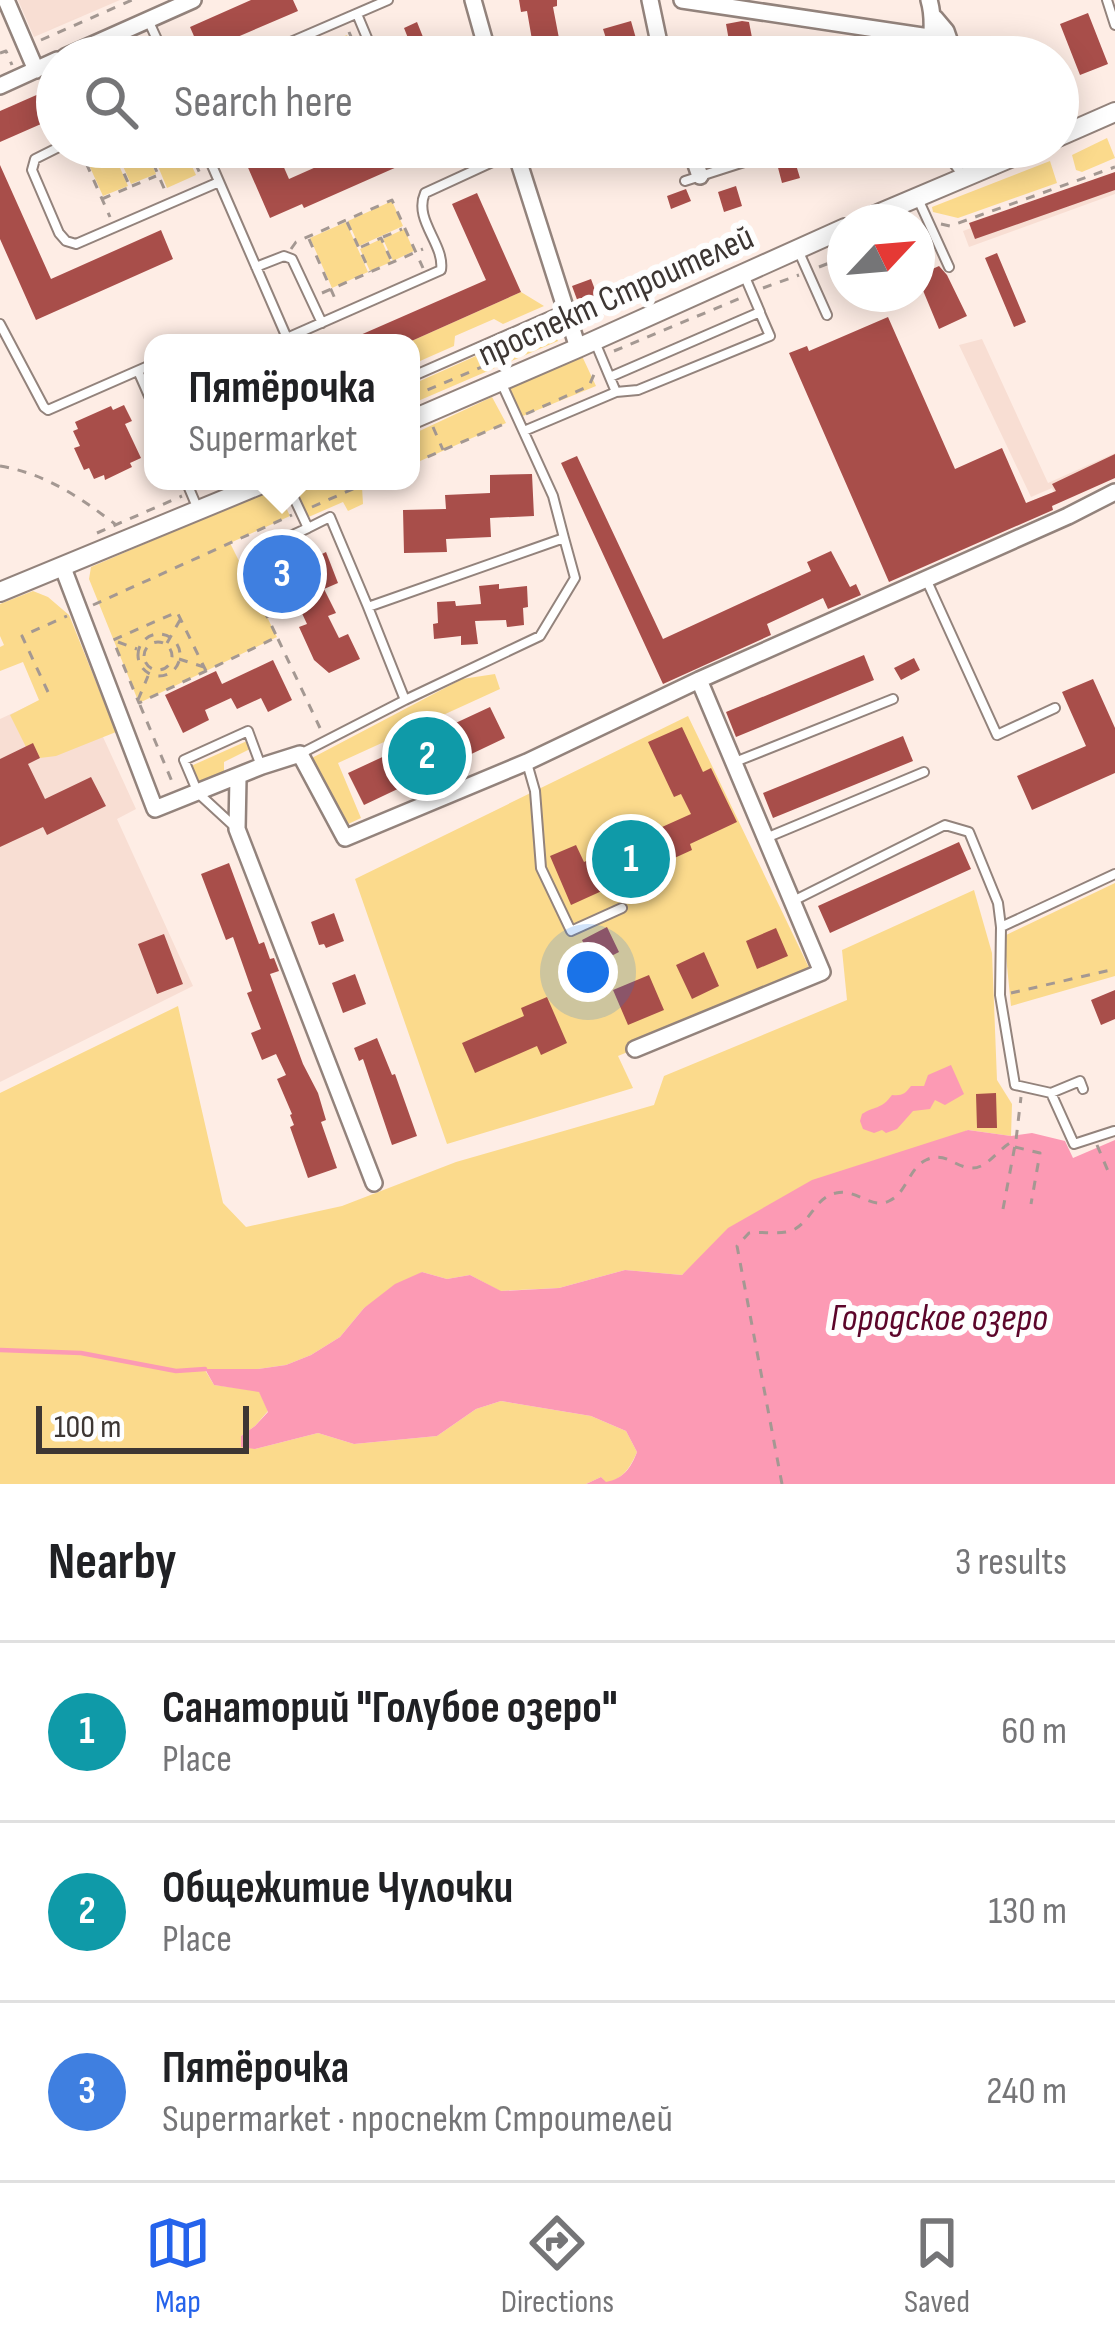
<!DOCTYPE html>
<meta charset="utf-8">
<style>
:root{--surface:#fff;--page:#f2f2f2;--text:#202124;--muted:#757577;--line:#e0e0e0;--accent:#2563eb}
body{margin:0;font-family:"Sofia Sans Condensed",sans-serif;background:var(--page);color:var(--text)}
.compass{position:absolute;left:827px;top:204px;width:108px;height:108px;border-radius:50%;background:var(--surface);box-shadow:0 6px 30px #0003;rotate:64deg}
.scale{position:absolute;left:36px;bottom:30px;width:213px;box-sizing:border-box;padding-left:12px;border:6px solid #3d3633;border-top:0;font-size:33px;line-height:42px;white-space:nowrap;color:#3d3633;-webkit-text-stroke:9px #fefefe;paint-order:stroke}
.you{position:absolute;left:588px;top:972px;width:42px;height:42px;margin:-30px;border:9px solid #fff;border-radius:50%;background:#1a73e8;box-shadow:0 0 0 18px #1a73e833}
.badge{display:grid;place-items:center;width:78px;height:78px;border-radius:50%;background:var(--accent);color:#fff;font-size:39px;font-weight:700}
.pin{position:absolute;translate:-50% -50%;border:6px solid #fff;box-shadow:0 3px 12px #0006}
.popup{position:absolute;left:144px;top:334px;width:276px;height:156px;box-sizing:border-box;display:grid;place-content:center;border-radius:24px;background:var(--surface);filter:drop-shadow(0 3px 9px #0005);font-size:39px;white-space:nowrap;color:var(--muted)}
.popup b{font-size:45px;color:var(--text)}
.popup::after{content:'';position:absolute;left:50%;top:100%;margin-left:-24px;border:24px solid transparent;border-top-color:var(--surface)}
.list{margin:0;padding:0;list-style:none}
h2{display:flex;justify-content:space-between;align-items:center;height:156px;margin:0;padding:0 48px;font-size:51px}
h2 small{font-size:39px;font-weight:400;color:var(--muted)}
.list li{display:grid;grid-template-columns:78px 1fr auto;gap:36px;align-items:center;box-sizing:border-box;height:180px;padding:0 48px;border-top:3px solid var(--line)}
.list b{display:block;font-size:45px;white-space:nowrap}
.list p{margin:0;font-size:39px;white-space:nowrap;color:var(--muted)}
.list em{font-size:39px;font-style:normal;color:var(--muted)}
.icon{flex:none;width:66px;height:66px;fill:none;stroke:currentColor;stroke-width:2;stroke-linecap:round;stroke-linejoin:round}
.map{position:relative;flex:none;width:1115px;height:1484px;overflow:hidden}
.search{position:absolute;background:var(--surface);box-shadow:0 6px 30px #0003;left:36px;right:36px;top:36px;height:132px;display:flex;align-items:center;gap:30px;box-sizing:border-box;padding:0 42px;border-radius:66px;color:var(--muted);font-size:45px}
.sheet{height:696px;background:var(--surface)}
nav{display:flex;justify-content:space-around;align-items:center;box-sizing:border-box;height:168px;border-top:3px solid var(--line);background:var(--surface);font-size:33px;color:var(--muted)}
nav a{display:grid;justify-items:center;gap:6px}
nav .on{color:var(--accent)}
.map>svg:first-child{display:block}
.built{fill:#f8ded3}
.green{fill:#fbda8c}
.water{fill:#fc9ab4}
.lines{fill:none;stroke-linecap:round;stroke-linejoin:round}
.stream{stroke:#fc9ab4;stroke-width:4.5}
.building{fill:#a84e4a}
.service-casing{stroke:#93837c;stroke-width:12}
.minor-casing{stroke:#93837c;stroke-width:20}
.tertiary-casing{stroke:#93837c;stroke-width:22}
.path{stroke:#a49892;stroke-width:3;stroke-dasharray:9 9;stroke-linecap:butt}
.service{stroke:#fff;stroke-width:8}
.minor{stroke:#fff;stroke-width:15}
.tertiary{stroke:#fff;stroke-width:18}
.labels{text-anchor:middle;stroke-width:12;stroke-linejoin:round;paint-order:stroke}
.street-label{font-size:36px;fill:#3d3633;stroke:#fefefe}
.water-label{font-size:39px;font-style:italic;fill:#5c052a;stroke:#fefefe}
</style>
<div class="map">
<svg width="1115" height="1484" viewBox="0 0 1115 1484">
<rect width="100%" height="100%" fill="#feede5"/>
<path class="built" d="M 18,0 L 120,0 L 34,37 Z
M 1115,175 L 1115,194 L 969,247 L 963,231 Z
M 982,339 L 1048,483 L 1115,453 L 1115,476 L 1058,501 L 1052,488 L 1031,497 L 959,345 Z
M 54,694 L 103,737 L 136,809 L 117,819 L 193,986 L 0,1082 L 0,719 Z"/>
<path class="green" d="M 347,35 L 356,57 L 296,57 Z
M 1107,138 L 1115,158 L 1082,172 L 1076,170 L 1072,155 Z
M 130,147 L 144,147 L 156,174 L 131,184 L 117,153 Z
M 150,147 L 183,147 L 196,175 L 167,188 Z
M 114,154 L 128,186 L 103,196 L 89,165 Z
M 1050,161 L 1057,183 L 958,218 L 933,212 L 932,207 Z
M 392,201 L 403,226 L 359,246 L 348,221 Z
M 346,222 L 368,272 L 332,288 L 310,238 Z
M 404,229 L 414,251 L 393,261 L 383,239 Z
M 381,239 L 391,262 L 370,271 L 360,249 Z
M 521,292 L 544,306 L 503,324 L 494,319 L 455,336 L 454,346 L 411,365 L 411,343 L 407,343 Z
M 550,323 L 558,341 L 411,404 L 411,385 Z
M 582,356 L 596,386 L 518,418 L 505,390 Z
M 492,397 L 506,423 L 411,465 L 411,435 Z
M 309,481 L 375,481 L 362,487 L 363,504 L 348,511 L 343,502 L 304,519 L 290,490 Z
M 272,489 L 281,497 L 290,516 L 230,543 L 277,637 L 139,703 L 89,579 L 91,567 Z
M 33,591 L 48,597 L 69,615 L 116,732 L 56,756 L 40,758 L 33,744 L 26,747 L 10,715 L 39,700 L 23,662 L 0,671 L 0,647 L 4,645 L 0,636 L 0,604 Z
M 495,674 L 500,689 L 338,763 L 361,818 L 344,826 L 310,759 L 462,679 Z
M 688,716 L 813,976 L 618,1056 L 633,1088 L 447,1144 L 355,879 Z
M 247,741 L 250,749 L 224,762 L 224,774 L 203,785 L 199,783 L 191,766 Z
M 1115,883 L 1115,976 L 1011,1006 L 1004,936 Z
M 974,890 L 992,953 L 997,1080 L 1012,1104 L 1011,1136 L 968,1130 L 697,1261 L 682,1275 L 625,1270 L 559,1288 L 500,1291 L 470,1275 L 447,1279 L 422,1272 L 364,1308 L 340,1337 L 311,1355 L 286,1365 L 258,1369 L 205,1370 L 214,1385 L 259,1391 L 268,1411 L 255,1426 L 241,1436 L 255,1449 L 318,1433 L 354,1444 L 437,1436 L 476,1409 L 501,1401 L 591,1416 L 626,1431 L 637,1452 C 630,1468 623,1479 606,1483 L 601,1477 L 586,1484 L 0,1484 L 0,1093 L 178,1006 L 223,1203 L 246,1227 L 342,1206 L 456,1162 L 654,1105 L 664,1076 L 847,1000 L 842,950 Z"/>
<path class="water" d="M 951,1065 L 964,1094 L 945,1105 L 935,1100 L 930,1109 L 913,1111 L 897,1129 L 886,1133 L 882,1130 L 874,1133 L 863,1129 L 860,1121 L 862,1114 C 874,1106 881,1110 892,1095 C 902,1096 905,1094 911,1086 L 924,1086 L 928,1075 Z
M 968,1130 L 1011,1136 L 1032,1133 L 1065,1141 L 1073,1158 L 1115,1140 L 1115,1484 L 586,1484 L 601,1477 L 606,1482 C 623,1479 631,1468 637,1452 L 626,1431 L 591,1416 L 501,1401 L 476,1409 L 437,1436 L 354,1444 L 318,1433 L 255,1449 L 241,1447 L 241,1436 L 255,1426 L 268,1412 L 259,1392 L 214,1385 L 205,1369 L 258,1369 L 286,1365 L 311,1355 L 340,1337 L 364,1308 L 395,1284 L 422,1272 L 447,1279 L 470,1275 L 501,1291 L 559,1288 L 625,1270 L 682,1275 L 728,1228 L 812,1180 Z"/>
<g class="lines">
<path class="stream" d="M 0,1350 L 81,1353 L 176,1371 L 205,1369"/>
</g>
<path class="building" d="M 251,0 L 293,0 L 298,11 L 228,41 L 235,57 L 203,57 L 190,27 Z
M 519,0 L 557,0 L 557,6 L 553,7 L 562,54 L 535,57 L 527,11 L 521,12 Z
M 1088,13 L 1108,64 L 1080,75 L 1060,24 Z
M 631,21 L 639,49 L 612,57 L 603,29 Z
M 742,21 L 749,22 L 754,48 L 731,52 L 726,24 Z
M 417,22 L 427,47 L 434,44 L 439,57 L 404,57 L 414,53 L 404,28 Z
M 57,86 L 57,117 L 0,142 L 0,111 Z
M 239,147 L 275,147 L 289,179 L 361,147 L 420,147 L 424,155 L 304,208 L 302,204 L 270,218 Z
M 651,147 L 678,147 L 679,153 L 656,161 Z
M 711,147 L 735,147 L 738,155 L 716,162 Z
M 793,155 L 800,178 L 782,183 L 776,160 Z
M 0,165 L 51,279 L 161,230 L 173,259 L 36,320 L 0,239 Z
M 1115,172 L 1115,190 L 975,239 L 969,223 Z
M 736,186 L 742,206 L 724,212 L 718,192 Z
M 686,189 L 691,201 L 671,209 L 667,196 Z
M 477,193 L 521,292 L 407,343 L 342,343 L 486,280 L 452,204 Z
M 997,253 L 1026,322 L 1014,327 L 985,258 Z
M 939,266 L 947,275 L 967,316 L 939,329 L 917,276 Z
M 591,279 L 604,314 L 585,321 L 572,286 Z
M 888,317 L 955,469 L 1002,448 L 1026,503 L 1056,491 L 1052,484 L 1115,454 L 1115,478 L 1052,506 L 1053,510 L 889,582 L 789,353 L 807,346 L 809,351 Z
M 124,405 L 132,421 L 125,424 L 141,458 L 130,463 L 132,467 L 105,480 L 104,475 L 94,479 L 89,468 L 84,470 L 74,448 L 80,446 L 73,431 L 78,429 L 75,422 L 111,406 L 113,410 Z
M 577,456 L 663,639 L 811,571 L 807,562 L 831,551 L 850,587 L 856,584 L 861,595 L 828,609 L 823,598 L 767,624 L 771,635 L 663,684 L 561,463 Z
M 532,474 L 534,516 L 490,518 L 491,537 L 446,539 L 447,552 L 404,553 L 403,510 L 446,509 L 445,495 L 490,493 L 490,475 Z
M 326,552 L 338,583 L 324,589 L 336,613 L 328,616 L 339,638 L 348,634 L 360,659 L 329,673 L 314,660 L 299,627 L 307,624 L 283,573 Z
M 499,584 L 499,589 L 527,586 L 528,607 L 523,608 L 524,625 L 507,627 L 506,620 L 475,621 L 478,644 L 461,645 L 461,636 L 434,639 L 433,624 L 438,623 L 437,602 L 455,601 L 456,606 L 481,604 L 479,586 Z
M 864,655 L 874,680 L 736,737 L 726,712 Z
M 914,658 L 920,670 L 901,680 L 894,668 Z
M 273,660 L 292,700 L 268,712 L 261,698 L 237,709 L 231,698 L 205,710 L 209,720 L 183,733 L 165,695 L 216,671 L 222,684 Z
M 1093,679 L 1115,728 L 1115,773 L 1032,810 L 1017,776 L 1086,746 L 1062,692 Z
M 490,707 L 505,738 L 364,805 L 348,773 Z
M 682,727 L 703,772 L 711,768 L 737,822 L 690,844 L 692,850 L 571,905 L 550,856 L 576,845 L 584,862 L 691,814 L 681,794 L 674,797 L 648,742 Z
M 903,736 L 913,761 L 773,818 L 763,793 Z
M 33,743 L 40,758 L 28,764 L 45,799 L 91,777 L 106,806 L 47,835 L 43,827 L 0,847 L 0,759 Z
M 959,842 L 971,869 L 830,933 L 818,906 Z
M 229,863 L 259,944 L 264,942 L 270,959 L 274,958 L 279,971 L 270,974 L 303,1064 L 318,1093 L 326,1120 L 321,1122 L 337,1168 L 308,1178 L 290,1127 L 294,1125 L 290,1115 L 292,1114 L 277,1079 L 286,1075 L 276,1054 L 262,1060 L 251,1033 L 261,1029 L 247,993 L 252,991 L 233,937 L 226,940 L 201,874 Z
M 334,913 L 344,941 L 326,948 L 324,944 L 319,945 L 311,922 Z
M 607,927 L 619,952 L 594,965 L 582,940 Z
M 776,928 L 788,956 L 757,969 L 746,941 Z
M 164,934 L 183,984 L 157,994 L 138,944 Z
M 704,952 L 719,986 L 692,999 L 676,965 Z
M 355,974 L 366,1004 L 343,1013 L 332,983 Z
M 649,975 L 664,1010 L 628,1025 L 613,990 Z
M 1115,990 L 1115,1019 L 1101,1025 L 1091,1000 Z
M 547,997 L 567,1043 L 541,1055 L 537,1046 L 475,1073 L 462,1043 L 524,1016 L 521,1008 Z
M 377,1038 L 392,1075 L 395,1074 L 417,1136 L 392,1145 L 363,1059 L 359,1061 L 354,1048 Z
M 996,1093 L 997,1128 L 977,1128 L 976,1094 Z"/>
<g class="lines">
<g class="service-casing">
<path id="service" d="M 1107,0 L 1115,25
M 357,14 L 375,57
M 149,22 L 165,57
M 265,57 L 270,51 L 388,0
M 59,147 L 35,159 L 32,170 L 59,233 L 66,241 L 76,244 L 219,182
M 204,147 L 287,338
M 941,147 L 962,174
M 685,181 L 791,147
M 918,199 L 949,267
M 798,250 L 827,315
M 256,267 L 284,256 L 292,259 L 322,323
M 0,324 L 44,407 L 48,410 L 153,364
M 289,343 L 287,338 L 441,270 C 445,244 413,220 425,193 L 514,152
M 138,371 L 153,405
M 411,377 L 564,310
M 610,377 L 760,312 L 745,277
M 616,392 L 638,390 L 770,336 L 760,313
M 524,431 L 616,392 L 595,342
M 186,481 L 197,507
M 286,481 L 308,528 L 330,517 L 368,607 L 564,538 L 553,496 L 501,382
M 258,551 L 308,528
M 926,579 L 997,735 L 1055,708
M 368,607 L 405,700 L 540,636 L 575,578 L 564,538
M 300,754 L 405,700
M 735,762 L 893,699
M 527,763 L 535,791 L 541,868 L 571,931 L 622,908
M 236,828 L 198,793 L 184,760 L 248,731 L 261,766
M 766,838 L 924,772
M 793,901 L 945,825 L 969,832 L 998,903 L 1001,927 L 1000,995 L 1015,1085 L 1051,1093 L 1080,1081 L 1083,1089
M 1001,927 L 1115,874
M 1051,1093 L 1074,1144 L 1114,1131"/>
</g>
<g class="minor-casing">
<path id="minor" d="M 6,0 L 36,70
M 473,0 L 489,57
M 650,0 L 662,57
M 682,0 L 929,37
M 929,0 C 936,23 928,33 936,57
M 935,18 L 946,31 L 955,57
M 65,57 L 193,0
M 0,86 L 57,60
M 514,147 L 578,348
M 690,147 L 700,176
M 968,147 L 976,173
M 987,147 L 993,166
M 63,568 L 155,809 L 262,766 L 300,754 L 345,838 L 527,762 L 699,680 L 1068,516 L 1115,492
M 238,778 L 237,829 L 374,1183
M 635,1049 L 822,972 L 699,680"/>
</g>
<g class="tertiary-casing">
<path id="tertiary" d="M 1058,137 L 1115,112
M 859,222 L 1036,147
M 411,420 L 578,348 L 845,228
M 0,592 L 269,481"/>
</g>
<path class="path" d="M 349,32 L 360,57
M 41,40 L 132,0
M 0,53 L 6,51 L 12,65
M 79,147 L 110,217
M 146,147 L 167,195
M 188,147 L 202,178
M 86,163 L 123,147
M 132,186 L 156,176
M 102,199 L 130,187 L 114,151
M 347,222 L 370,272
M 941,224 L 950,226 L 1115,167
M 383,237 L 402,229
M 309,239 L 336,301
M 361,247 L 381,238 L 392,262
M 291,249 L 296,242 L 392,200 L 423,268
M 819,267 L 845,257
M 763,288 L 799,275
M 322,293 L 423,249
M 614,351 L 743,297
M 411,397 L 560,334
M 526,414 L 589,386 L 596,370
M 433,427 L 443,450
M 411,464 L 506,423
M 0,466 C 46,474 78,496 115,524
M 202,487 L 217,481
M 312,507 L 371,481
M 97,533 L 182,496
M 93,605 L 292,515
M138 655a21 21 0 1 1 42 0a21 21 0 1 1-42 0Z
M 278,639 L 320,728
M 118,642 L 137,649
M144 656a14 14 0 1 1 28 0a14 14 0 1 1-28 0Z
M 167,643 L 180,620
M 179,659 L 204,667
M 206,671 L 177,612 L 113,640 L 139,703 L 277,637 L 248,577
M 48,692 L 22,636 L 67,616
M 138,700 L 148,676
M 140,705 L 173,784
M 1011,993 L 1115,969
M 1097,1145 L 1108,1171
M 1015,1147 L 1040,1153 L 1031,1204
M 1003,1209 L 1016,1140
M 782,1484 L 737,1246 L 749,1233 C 764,1231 782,1236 795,1229 C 812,1219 816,1197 836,1193 C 856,1188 871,1210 889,1201 C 907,1193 908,1169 926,1160 C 945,1151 953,1166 970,1168 C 988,1170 999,1146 1016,1140 L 1021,1097"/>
<use href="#service" class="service"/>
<use href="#minor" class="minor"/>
<use href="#tertiary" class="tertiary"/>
</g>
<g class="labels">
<g class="street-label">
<text transform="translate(615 294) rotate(-24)" y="13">проспект Строителей</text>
</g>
<g class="water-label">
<text x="939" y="1330">Городское озеро</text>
</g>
</g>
</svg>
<svg class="compass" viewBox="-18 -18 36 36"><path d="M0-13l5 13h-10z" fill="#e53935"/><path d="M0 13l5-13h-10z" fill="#757577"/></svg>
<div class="scale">100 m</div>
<div class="you"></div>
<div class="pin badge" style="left:631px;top:859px;background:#0f9aa8">1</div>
<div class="pin badge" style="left:427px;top:756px;background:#0f9aa8">2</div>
<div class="pin badge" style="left:282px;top:574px;background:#3f7fe0">3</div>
<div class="popup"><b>Пятёрочка</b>Supermarket</div>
<div class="search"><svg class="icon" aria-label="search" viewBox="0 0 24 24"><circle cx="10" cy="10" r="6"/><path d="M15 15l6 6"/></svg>Search here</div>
</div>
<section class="sheet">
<h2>Nearby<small>3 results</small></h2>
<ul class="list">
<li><span class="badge" style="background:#0f9aa8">1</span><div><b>Санаторий &quot;Голубое озеро&quot;</b><p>Place</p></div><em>60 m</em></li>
<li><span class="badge" style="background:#0f9aa8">2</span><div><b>Общежитие Чулочки</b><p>Place</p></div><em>130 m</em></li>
<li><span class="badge" style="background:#3f7fe0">3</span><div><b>Пятёрочка</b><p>Supermarket · проспект Строителей</p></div><em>240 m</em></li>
</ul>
</section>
<nav>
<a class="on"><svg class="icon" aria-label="map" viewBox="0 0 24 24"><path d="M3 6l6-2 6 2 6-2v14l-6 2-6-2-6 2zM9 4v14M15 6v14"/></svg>Map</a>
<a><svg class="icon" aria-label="directions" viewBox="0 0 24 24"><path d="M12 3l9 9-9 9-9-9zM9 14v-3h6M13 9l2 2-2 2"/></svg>Directions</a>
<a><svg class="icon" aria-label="saved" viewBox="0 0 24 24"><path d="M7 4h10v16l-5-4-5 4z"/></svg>Saved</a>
</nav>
